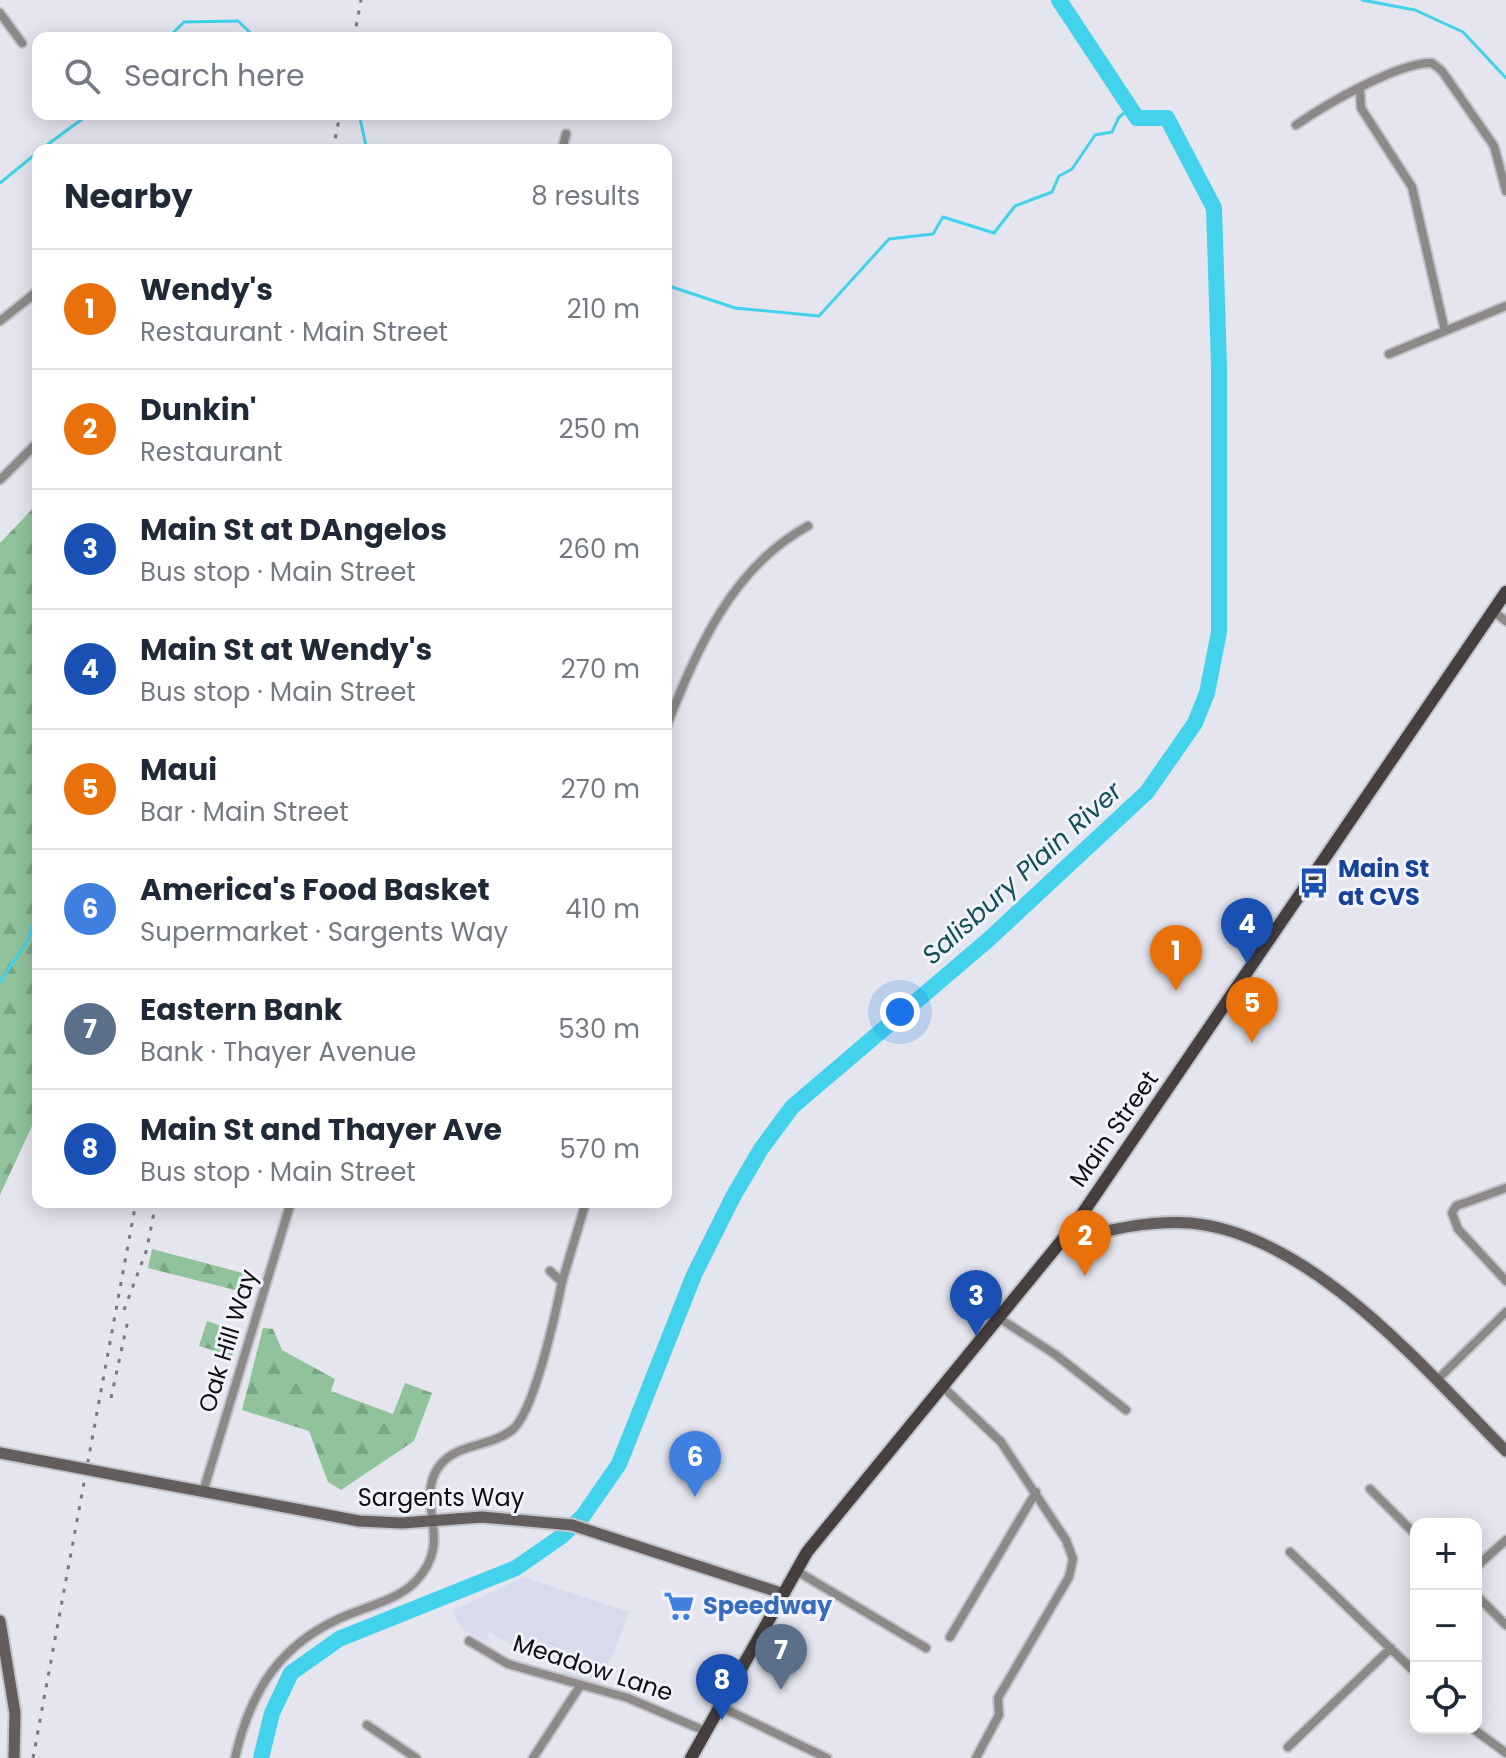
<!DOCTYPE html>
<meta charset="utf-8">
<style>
:root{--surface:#fff;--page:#f6f6f7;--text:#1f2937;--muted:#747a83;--line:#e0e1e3;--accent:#0b8043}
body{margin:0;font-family:Poppins,sans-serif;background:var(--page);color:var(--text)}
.controls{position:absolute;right:24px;bottom:24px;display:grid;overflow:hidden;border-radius:16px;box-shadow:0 4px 20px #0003}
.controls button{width:72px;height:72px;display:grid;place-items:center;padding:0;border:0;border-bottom:2px solid var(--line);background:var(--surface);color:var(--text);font:40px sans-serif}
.you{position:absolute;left:900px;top:1012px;width:28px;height:28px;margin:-20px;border:6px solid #fff;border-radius:50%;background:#1a73e8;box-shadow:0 0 0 12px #1a73e833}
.badge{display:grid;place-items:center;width:52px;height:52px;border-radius:50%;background:var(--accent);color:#fff;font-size:26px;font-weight:700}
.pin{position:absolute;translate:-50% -66px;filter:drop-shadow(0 2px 4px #0008)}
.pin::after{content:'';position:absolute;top:42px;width:28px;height:24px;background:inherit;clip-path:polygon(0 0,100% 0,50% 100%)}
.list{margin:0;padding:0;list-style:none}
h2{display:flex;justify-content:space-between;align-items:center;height:104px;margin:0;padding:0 32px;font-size:34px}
h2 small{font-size:26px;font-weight:400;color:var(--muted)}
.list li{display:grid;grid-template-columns:52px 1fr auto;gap:24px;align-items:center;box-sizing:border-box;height:120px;padding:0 32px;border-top:2px solid var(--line)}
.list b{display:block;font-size:30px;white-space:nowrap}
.list p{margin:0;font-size:26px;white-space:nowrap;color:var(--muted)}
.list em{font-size:26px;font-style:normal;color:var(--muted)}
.icon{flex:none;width:44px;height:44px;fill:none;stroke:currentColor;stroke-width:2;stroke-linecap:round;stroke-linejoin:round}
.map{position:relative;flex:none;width:1506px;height:1758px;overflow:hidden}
.search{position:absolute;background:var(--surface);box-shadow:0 4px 20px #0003;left:32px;top:32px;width:640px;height:88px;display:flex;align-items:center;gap:20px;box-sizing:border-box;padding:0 28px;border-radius:16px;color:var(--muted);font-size:30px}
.panel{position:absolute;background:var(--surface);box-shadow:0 4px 20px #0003;left:32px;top:144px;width:640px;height:1064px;border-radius:16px}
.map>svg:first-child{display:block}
.built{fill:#d8dbeb}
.forest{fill:url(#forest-firs)}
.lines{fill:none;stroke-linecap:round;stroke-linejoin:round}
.stream{stroke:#42d2eb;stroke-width:3}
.river{stroke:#42d2eb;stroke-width:16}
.street-casing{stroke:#c2c3cb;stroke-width:12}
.secondary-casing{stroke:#c2c3cb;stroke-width:15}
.primary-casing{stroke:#c2c3cb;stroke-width:16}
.street{stroke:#8d8989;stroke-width:8}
.secondary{stroke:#635d5d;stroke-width:11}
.primary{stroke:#463f3f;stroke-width:12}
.rail{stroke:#797a80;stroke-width:3;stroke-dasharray:4 8;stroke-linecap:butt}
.secondary-bridge-casing{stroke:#c2c3cb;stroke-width:15;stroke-linecap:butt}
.secondary-bridge{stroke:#635d5d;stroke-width:11}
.labels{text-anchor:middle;stroke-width:6;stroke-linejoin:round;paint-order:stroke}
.transit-label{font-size:24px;font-weight:bold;fill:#164399;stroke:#f1f2fb;text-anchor:start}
.street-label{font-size:24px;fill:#0f0f12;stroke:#f1f2fb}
.shop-label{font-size:24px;font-weight:bold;fill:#366cbe;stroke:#f1f2fb;text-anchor:start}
.water-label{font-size:26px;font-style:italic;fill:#124f59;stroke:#f1f2fb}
</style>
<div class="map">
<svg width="1506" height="1758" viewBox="0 0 1506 1758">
<defs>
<pattern id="forest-firs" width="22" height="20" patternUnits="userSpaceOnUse" patternTransform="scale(2)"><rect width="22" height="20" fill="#90c39b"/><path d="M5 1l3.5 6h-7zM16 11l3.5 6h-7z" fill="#7ba684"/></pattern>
</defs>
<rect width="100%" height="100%" fill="#e4e5ee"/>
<path class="built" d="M 524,1577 L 630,1612 L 600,1685 L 564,1676 L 560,1663 L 516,1648 L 488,1631 L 489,1643 L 460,1628 L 453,1610 Z"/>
<path class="forest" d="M 38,503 L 38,1113 L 0,1195 L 0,543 Z
M 152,1249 L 243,1273 L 239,1291 L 148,1268 Z
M 207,1321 L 239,1332 L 232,1356 L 199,1346 Z
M 263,1328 L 273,1329 L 282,1350 L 335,1379 L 331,1391 L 393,1414 L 405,1383 L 432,1393 L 414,1441 L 341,1490 L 328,1482 L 309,1431 L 242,1410 Z"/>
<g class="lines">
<path class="stream" d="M 1362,0 L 1415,10 L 1463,32 L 1506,78
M 168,38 L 184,22 L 238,21 L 256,38
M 359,114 L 367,150
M 40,150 L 89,114
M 0,183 L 38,152
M 666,285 L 735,308 L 819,316 L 889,239 L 933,234 L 943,217 L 994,233 L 1015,206 L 1052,192 L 1059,176 L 1072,169 L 1095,135 L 1112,132 L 1119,117 L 1131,108
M 38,697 L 38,724
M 0,982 L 28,940 L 38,904"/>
<path class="river" d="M 261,1758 L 272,1713 L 291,1673 L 339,1639 L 516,1568 L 562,1536 L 583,1516 L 619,1464 L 694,1275 L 734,1195 L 761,1149 L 792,1107 L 988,940 L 1147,792 L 1195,723 L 1207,693 L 1219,632 L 1219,365 L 1214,208 L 1167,118 L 1137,118 L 1059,0"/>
<g class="street-casing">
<path id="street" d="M 0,13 L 22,43
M 1360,91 L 1361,108 L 1412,187 L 1445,331
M 1296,125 C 1325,105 1398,62 1432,63 L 1442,71 L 1494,146 L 1506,191
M 562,150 L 566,134
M 0,321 L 34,294 L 38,298
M 1389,354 L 1506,306
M 0,480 L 38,442
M 1493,611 L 1506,621
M 666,727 C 697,650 731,568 808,526
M 1506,1188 L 1456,1206 L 1452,1213 L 1458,1229 L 1506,1281
M 562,1282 L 586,1202
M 999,1318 L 1056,1355 L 1126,1410
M 1436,1381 L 1506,1312
M 942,1386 L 1001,1442 L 1066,1540 L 1073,1559 L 1069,1577 L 998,1698 L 999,1715 L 976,1758
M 1370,1489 L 1416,1535
M 203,1492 L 291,1202
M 1290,1552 L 1416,1673
M 1476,1567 L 1506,1540
M 795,1570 L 926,1648
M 1476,1595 L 1506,1625
M 950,1637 L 1036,1492
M 469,1641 L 508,1664 L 628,1698 L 705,1731
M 719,1706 L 827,1758
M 367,1725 L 416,1758
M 1472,1728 L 1506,1753
M 1288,1747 L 1391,1648
M 235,1758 C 251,1688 282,1641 350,1614 C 372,1605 398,1599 415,1582 C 454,1542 418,1508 435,1473 C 450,1442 488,1449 512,1430 C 534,1413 556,1312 562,1282 L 550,1271
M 533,1758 L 580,1686"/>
</g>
<g class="secondary-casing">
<path id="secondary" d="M 1063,1241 C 1105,1231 1146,1220 1190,1223 C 1312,1234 1424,1369 1506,1451
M 0,1453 L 69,1466
M 121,1476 L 359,1521 L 402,1523 L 482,1517 L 572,1525 L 781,1593
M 0,1621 L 15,1713 L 14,1758"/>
</g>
<g class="primary-casing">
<path id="primary" d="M 691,1758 L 807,1552 L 1076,1223 L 1506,592"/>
</g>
<use href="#street" class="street"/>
<use href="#secondary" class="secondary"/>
<use href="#primary" class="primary"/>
<path class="rail" d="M 354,38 L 361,0
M 333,150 L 340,114
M 124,1310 L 147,1249 L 156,1202
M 111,1398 L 128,1320
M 33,1758 L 136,1202"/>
<g class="secondary-bridge-casing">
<path id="secondary-bridge" d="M 69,1466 L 121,1476"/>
</g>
<use href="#secondary-bridge" class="secondary-bridge"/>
</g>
<defs>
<g id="bus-bare" transform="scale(2.4)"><path d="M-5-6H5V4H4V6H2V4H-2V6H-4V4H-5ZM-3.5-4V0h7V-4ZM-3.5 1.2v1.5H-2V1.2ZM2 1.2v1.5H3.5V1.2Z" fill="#1a4fb4" stroke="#f1f2fb" stroke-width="2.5" paint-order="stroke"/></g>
<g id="supermarket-bare" transform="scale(2.4)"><path d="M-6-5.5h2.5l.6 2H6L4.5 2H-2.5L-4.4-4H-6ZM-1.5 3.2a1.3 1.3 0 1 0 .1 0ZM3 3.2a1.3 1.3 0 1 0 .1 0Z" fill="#3f7fe0" stroke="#f1f2fb" stroke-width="2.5" paint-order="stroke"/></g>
</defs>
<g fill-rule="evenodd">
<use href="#bus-bare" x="1314" y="883"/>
<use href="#supermarket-bare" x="679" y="1606"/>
</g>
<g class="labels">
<g class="transit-label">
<text x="1338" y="877">Main St<tspan x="1338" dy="28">at CVS</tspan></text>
</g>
<g class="street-label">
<text transform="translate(1114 1129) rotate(-55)" y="8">Main Street</text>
<text transform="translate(228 1341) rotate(-73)" y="8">Oak Hill Way</text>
<text x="441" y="1506">Sargents Way</text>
<text transform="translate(593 1668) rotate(18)" y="8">Meadow Lane</text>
</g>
<g class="shop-label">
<text x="703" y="1614">Speedway</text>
</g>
<g class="water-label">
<text transform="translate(1022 873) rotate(-42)" y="9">Salisbury Plain River</text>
</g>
</g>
</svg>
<div class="controls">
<button>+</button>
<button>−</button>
<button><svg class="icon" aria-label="locate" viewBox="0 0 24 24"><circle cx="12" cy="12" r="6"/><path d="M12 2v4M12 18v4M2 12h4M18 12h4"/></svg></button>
</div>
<div class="you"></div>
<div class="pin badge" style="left:1176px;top:991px;background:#e8710a">1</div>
<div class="pin badge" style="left:1085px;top:1276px;background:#e8710a">2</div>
<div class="pin badge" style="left:976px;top:1336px;background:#1a4fb4">3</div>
<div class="pin badge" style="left:1247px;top:964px;background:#1a4fb4">4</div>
<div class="pin badge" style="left:1252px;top:1043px;background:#e8710a">5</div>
<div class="pin badge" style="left:695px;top:1497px;background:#3f7fe0">6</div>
<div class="pin badge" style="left:781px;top:1690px;background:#5c6f8a">7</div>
<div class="pin badge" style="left:722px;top:1720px;background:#1a4fb4">8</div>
<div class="search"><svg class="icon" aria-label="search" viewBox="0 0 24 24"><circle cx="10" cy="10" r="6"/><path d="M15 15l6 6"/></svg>Search here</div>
<section class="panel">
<h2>Nearby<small>8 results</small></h2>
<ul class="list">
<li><span class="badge" style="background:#e8710a">1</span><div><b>Wendy's</b><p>Restaurant · Main Street</p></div><em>210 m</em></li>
<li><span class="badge" style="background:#e8710a">2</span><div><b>Dunkin'</b><p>Restaurant</p></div><em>250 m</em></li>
<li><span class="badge" style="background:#1a4fb4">3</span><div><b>Main St at DAngelos</b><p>Bus stop · Main Street</p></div><em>260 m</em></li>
<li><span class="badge" style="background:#1a4fb4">4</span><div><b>Main St at Wendy's</b><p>Bus stop · Main Street</p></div><em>270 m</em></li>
<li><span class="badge" style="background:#e8710a">5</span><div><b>Maui</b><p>Bar · Main Street</p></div><em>270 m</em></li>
<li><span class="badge" style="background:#3f7fe0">6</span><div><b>America's Food Basket</b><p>Supermarket · Sargents Way</p></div><em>410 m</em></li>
<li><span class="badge" style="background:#5c6f8a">7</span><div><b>Eastern Bank</b><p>Bank · Thayer Avenue</p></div><em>530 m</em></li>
<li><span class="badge" style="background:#1a4fb4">8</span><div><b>Main St and Thayer Ave</b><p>Bus stop · Main Street</p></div><em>570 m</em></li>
</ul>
</section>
</div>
